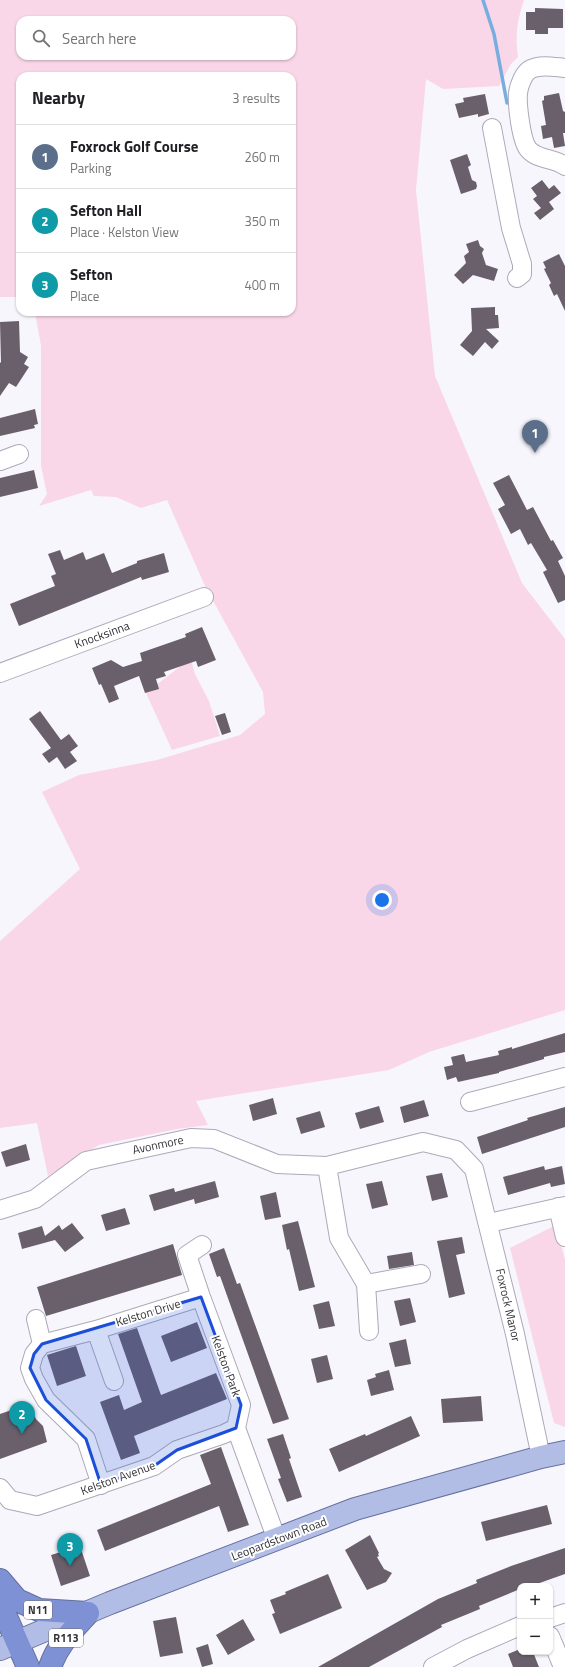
<!DOCTYPE html>
<meta charset="utf-8">
<style>
:root{--surface:#fff;--page:#f2f2f2;--text:#202124;--muted:#757577;--line:#e0e0e0;--accent:#a96b30}
body{margin:0;font-family:"Titillium Web",sans-serif;background:var(--page);color:var(--text)}
.controls{position:absolute;right:12px;bottom:12px;display:grid;overflow:hidden;border-radius:8px;box-shadow:0 1px 3px #0004}
.controls button{width:36px;height:36px;display:grid;place-items:center;padding:0;border:0;border-bottom:1px solid var(--line);background:var(--surface);color:var(--text);font:20px sans-serif}
.you{position:absolute;left:382px;top:900px;width:14px;height:14px;margin:-10px;border:3px solid #fff;border-radius:50%;background:#1a73e8;box-shadow:0 0 0 6px #1a73e833}
.badge{display:grid;place-items:center;width:26px;height:26px;border-radius:50%;background:var(--accent);color:#fff;font-size:13px;font-weight:700}
.pin{position:absolute;translate:-50% -33px;filter:drop-shadow(0 1px 2px #0008)}
.pin::after{content:'';position:absolute;top:21px;width:14px;height:12px;background:inherit;clip-path:polygon(0 0,100% 0,50% 100%)}
.list{margin:0;padding:0;list-style:none}
h2{display:flex;justify-content:space-between;align-items:center;height:52px;margin:0;padding:0 16px;font-size:17px}
h2 small{font-size:13px;font-weight:400;color:var(--muted)}
.list li{display:grid;grid-template-columns:26px 1fr auto;gap:12px;align-items:center;box-sizing:border-box;height:64px;padding:0 16px;border-top:1px solid var(--line)}
.list b{display:block;font-size:15px;white-space:nowrap}
.list p{margin:0;font-size:13px;white-space:nowrap;color:var(--muted)}
.list em{font-size:13px;font-style:normal;color:var(--muted)}
.icon{flex:none;width:22px;height:22px;fill:none;stroke:currentColor;stroke-width:2;stroke-linecap:round;stroke-linejoin:round}
.map{position:relative;flex:none;width:565px;height:1667px;overflow:hidden}
.search{position:absolute;background:var(--surface);box-shadow:0 1px 3px #0004;left:16px;top:16px;width:280px;height:44px;display:flex;align-items:center;gap:10px;box-sizing:border-box;padding:0 14px;border-radius:12px;color:var(--muted);font-size:15px}
.panel{position:absolute;background:var(--surface);box-shadow:0 1px 3px #0004;left:16px;top:72px;width:280px;height:244px;border-radius:12px}
.map>svg:first-child{display:block}
.green{fill:#f9d7e8;fill-rule:evenodd}
.lines{fill:none;stroke-linecap:round;stroke-linejoin:round}
.stream{stroke:#77aedf;stroke-width:3.5}
.building{fill:#6a606c}
.minor-casing{stroke:#ada9b9;stroke-width:20}
.major-casing{stroke:#64709e;stroke-width:24}
.highway-casing{stroke:#64709e;stroke-width:24}
.minor{stroke:#fff;stroke-width:18}
.major{stroke:#b2bde6;stroke-width:22}
.highway{stroke:#7e91d5;stroke-width:22}
.marked{fill:#1d4ed8;fill-opacity:0.2;stroke:#1d4ed8;stroke-width:3;stroke-linejoin:round}
.labels{text-anchor:middle;stroke-width:4;stroke-linejoin:round;paint-order:stroke}
.shield{fill:#fff;stroke:#717074;stroke-width:1}
.shield-label{font-size:11px;font-weight:bold;fill:#343239}
.street-label{font-size:12px;fill:#343239;stroke:#fff}
</style>
<div class="map">
<svg width="565" height="1667" viewBox="0 0 565 1667">
<rect width="100%" height="100%" fill="#f8f6fd"/>
<path class="green" d="M 0,0 L 524,0 C 517,21 515,35 518,57 L 511,64 L 499,86 L 443,89 L 426,79 L 416,190 L 435,376 L 522,583 L 565,639 L 565,1010 L 429,1052 L 389,1070 L 196,1101 L 208,1125 L 177,1129 L 99,1145 L 48,1176 L 37,1123 L 0,1128 L 0,941 L 80,869 L 42,792 L 79,775 L 157,760 L 240,735 L 265,714 L 263,692 L 205,586 L 167,500 L 141,508 L 116,497 L 94,496 L 91,490 L 39,506 L 47,494 L 41,466 L 41,346 L 35,312 L 292,312 L 292,76 L 20,76 L 20,297 L 0,297 ZM 20,20 L 292,20 L 292,56 L 20,56 Z
M 186,662 L 192,663 L 195,674 L 209,701 L 220,736 L 172,750 L 146,693 Z
M 556,1225 L 565,1260 L 565,1427 L 554,1423 L 510,1248 Z"/>
<g class="lines">
<path class="stream" d="M 483,0 L 494,34 L 507,103"/>
</g>
<path class="building" d="M 535,8 L 563,9 L 563,28 L 548,28 L 548,34 L 535,34 L 535,30 L 526,30 L 526,12 L 535,12 Z
M 559,93 L 563,111 L 565,112 L 565,133 L 563,133 L 565,146 L 554,148 L 552,137 L 543,139 L 541,126 L 546,125 L 542,101 L 544,100 L 544,96 Z
M 485,94 L 489,114 L 478,117 L 478,114 L 459,118 L 455,104 L 464,102 L 463,98 Z
M 467,154 L 471,165 L 468,167 L 472,180 L 476,182 L 477,186 L 476,189 L 461,194 L 450,160 Z
M 542,180 L 549,189 L 554,185 L 561,193 L 549,202 L 554,209 L 540,220 L 534,213 L 541,208 L 533,199 L 537,196 L 531,188 Z
M 478,240 L 480,246 L 484,249 L 482,253 L 486,265 L 498,269 L 494,281 L 473,275 L 463,284 L 454,275 L 466,263 L 464,256 L 469,252 L 466,244 Z
M 559,254 L 565,266 L 565,311 L 557,294 L 554,296 L 549,285 L 551,283 L 544,269 L 546,268 L 543,262 Z
M 495,307 L 495,315 L 498,315 L 499,328 L 486,329 L 499,341 L 492,349 L 485,342 L 473,356 L 460,345 L 472,331 L 471,308 Z
M 19,321 L 20,352 L 28,357 L 24,364 L 29,367 L 16,387 L 9,383 L 0,396 L 0,362 L 1,363 L 0,322 Z
M 35,409 L 38,424 L 34,425 L 35,428 L 0,436 L 0,418 Z
M 34,470 L 38,488 L 0,497 L 0,478 Z
M 509,475 L 527,510 L 533,507 L 551,541 L 553,540 L 563,558 L 558,561 L 565,576 L 565,600 L 558,603 L 543,572 L 547,570 L 531,543 L 528,545 L 520,529 L 511,534 L 498,509 L 505,505 L 493,483 Z
M 60,550 L 64,560 L 83,552 L 86,560 L 104,553 L 112,573 L 137,563 L 137,561 L 164,553 L 169,572 L 142,580 L 141,577 L 19,626 L 10,604 L 55,586 L 51,576 L 56,574 L 48,554 Z
M 202,627 L 216,660 L 198,667 L 196,661 L 164,672 L 166,676 L 156,679 L 159,689 L 145,693 L 139,676 L 114,686 L 119,699 L 109,703 L 101,684 L 99,685 L 92,668 L 111,660 L 123,667 L 142,661 L 140,653 L 186,637 L 185,634 Z
M 40,711 L 61,740 L 69,734 L 78,746 L 70,752 L 77,761 L 65,769 L 57,757 L 49,763 L 42,754 L 51,748 L 29,719 Z
M 225,713 L 231,732 L 222,735 L 215,716 Z
M 565,1033 L 565,1052 L 544,1057 L 544,1059 L 499,1072 L 499,1073 L 458,1082 L 456,1077 L 447,1080 L 444,1067 L 453,1065 L 451,1057 L 464,1054 L 466,1062 L 499,1055 L 498,1051 L 512,1047 L 512,1049 Z
M 273,1098 L 277,1114 L 253,1121 L 249,1105 Z
M 424,1100 L 429,1116 L 404,1123 L 400,1107 Z
M 379,1106 L 384,1122 L 360,1129 L 355,1113 Z
M 565,1107 L 565,1127 L 482,1154 L 477,1137 L 528,1120 L 527,1118 Z
M 320,1111 L 325,1127 L 301,1134 L 296,1118 Z
M 26,1144 L 30,1160 L 6,1167 L 1,1152 Z
M 544,1166 L 545,1170 L 562,1166 L 565,1184 L 551,1187 L 550,1183 L 508,1195 L 503,1177 Z
M 442,1173 L 448,1197 L 432,1201 L 426,1176 Z
M 215,1181 L 219,1197 L 195,1204 L 194,1199 L 154,1211 L 149,1195 L 174,1188 L 175,1192 Z
M 382,1181 L 388,1205 L 372,1209 L 366,1184 Z
M 276,1192 L 281,1217 L 265,1220 L 260,1196 Z
M 125,1208 L 130,1224 L 106,1231 L 101,1215 Z
M 298,1221 L 315,1287 L 299,1291 L 289,1249 L 287,1250 L 282,1225 Z
M 72,1223 L 84,1238 L 65,1252 L 55,1240 L 22,1249 L 18,1233 L 42,1226 L 45,1236 L 59,1225 L 62,1230 Z
M 462,1237 L 465,1253 L 456,1255 L 465,1294 L 449,1298 L 437,1241 Z
M 173,1244 L 182,1275 L 46,1316 L 37,1287 Z
M 224,1248 L 237,1284 L 240,1283 L 289,1419 L 273,1424 L 220,1276 L 217,1277 L 209,1254 Z
M 412,1252 L 414,1265 L 389,1269 L 387,1256 Z
M 410,1298 L 416,1322 L 400,1326 L 394,1301 Z
M 329,1301 L 335,1326 L 319,1329 L 313,1305 Z
M 197,1322 L 207,1348 L 171,1362 L 161,1336 Z
M 137,1328 L 161,1395 L 216,1373 L 227,1399 L 134,1436 L 140,1453 L 121,1460 L 100,1402 L 119,1395 L 124,1410 L 142,1402 L 118,1334 Z
M 406,1339 L 411,1364 L 395,1367 L 389,1343 Z
M 76,1346 L 86,1376 L 57,1386 L 47,1355 Z
M 327,1355 L 333,1379 L 317,1383 L 311,1359 Z
M 389,1370 L 394,1390 L 371,1396 L 367,1380 L 376,1377 L 375,1374 Z
M 481,1396 L 483,1421 L 443,1423 L 441,1399 Z
M 29,1404 L 36,1419 L 43,1426 L 47,1442 L 0,1459 L 0,1414 Z
M 411,1416 L 420,1436 L 339,1472 L 329,1449 L 365,1434 L 366,1436 Z
M 283,1434 L 291,1458 L 289,1459 L 302,1497 L 287,1502 L 278,1479 L 281,1478 L 267,1439 Z
M 221,1447 L 249,1525 L 228,1532 L 219,1506 L 105,1551 L 97,1530 L 211,1484 L 200,1455 Z
M 547,1505 L 552,1524 L 486,1541 L 481,1522 Z
M 370,1535 L 379,1553 L 378,1554 L 379,1556 L 377,1557 L 384,1569 L 392,1573 L 386,1582 L 367,1590 L 345,1550 Z
M 80,1546 L 90,1576 L 61,1586 L 51,1555 Z
M 565,1548 L 565,1574 L 531,1586 L 520,1586 L 520,1589 L 479,1606 L 480,1609 L 441,1625 L 442,1627 L 369,1667 L 318,1667 L 438,1599 L 477,1583 L 476,1580 L 511,1566 Z
M 328,1574 L 342,1608 L 280,1634 L 272,1614 L 275,1613 L 270,1600 L 286,1594 L 285,1592 Z
M 176,1617 L 183,1653 L 160,1657 L 153,1621 Z
M 243,1619 L 255,1640 L 228,1655 L 216,1635 Z
M 208,1644 L 213,1664 L 202,1667 L 196,1648 Z
M 520,1649 L 520,1652 L 533,1652 L 539,1667 L 513,1667 L 508,1654 Z"/>
<g class="lines">
<g class="minor-casing">
<path id="minor" d="M 565,68 C 554,67 541,64 531,69 C 524,72 519,85 518,93 C 517,104 521,142 529,150 C 538,160 555,158 565,166
M 492,128 L 511,228 L 522,264 L 522,274 L 517,278
M 0,461 L 19,454
M 0,673 L 204,597
M 470,1102 L 565,1077
M 327,1166 L 339,1238 L 366,1284 L 369,1331
M 558,1207 L 565,1237
M 0,1210 L 35,1199 L 86,1161 L 191,1138 L 214,1139 L 277,1164 L 327,1166 L 423,1142 L 456,1150 L 474,1169 L 515,1334 L 541,1457
M 489,1223 L 565,1206
M 202,1245 L 187,1255 L 201,1297 L 241,1405 L 236,1428 L 277,1540
M 366,1284 L 421,1274
M 36,1319 L 42,1344
M 96,1330 L 114,1381
M 101,1485 L 86,1439 L 46,1400 L 34,1379 L 30,1368 L 34,1354 L 42,1344 L 96,1330 L 201,1297
M 0,1488 L 10,1500 L 37,1506 L 154,1466 L 177,1450 L 224,1434 L 236,1428
M 550,1618 L 565,1613
M 550,1636 L 563,1667
M 433,1667 L 467,1649 L 520,1626"/>
</g>
<g class="major-casing">
<path id="major" d="M 0,1649 L 110,1603 L 355,1509 L 541,1457 L 565,1452"/>
</g>
<g class="highway-casing">
<path id="highway" d="M 0,1580 L 17,1600 L 39,1610 L 88,1613
M 0,1603 L 28,1667
M 50,1667 C 58,1644 72,1631 88,1613"/>
</g>
<use href="#minor" class="minor"/>
<use href="#major" class="major"/>
<use href="#highway" class="highway"/>
</g>
<path class="marked" d="M 201,1297 L 241,1405 L 236,1428 L 177,1450 L 154,1466 L 101,1485 L 86,1439 L 46,1400 L 30,1368 L 34,1354 L 42,1344 Z"/>
<g class="labels">
<g class="shield">
<rect x="24" y="1601" width="28" height="18" rx="3"/>
<rect x="49" y="1629" width="34" height="18" rx="3"/>
</g>
<g class="shield-label">
<text x="38" y="1614">N11</text>
<text x="66" y="1642">R113</text>
</g>
<g class="street-label">
<text transform="translate(102 635) rotate(-20)" y="4">Knocksinna</text>
<text transform="translate(158 1145) rotate(-12)" y="4">Avonmore</text>
<text transform="translate(508 1305) rotate(77)" y="4">Foxrock Manor</text>
<text transform="translate(148 1313) rotate(-17)" y="4">Kelston Drive</text>
<text transform="translate(226 1366) rotate(70)" y="4">Kelston Park</text>
<text transform="translate(118 1478) rotate(-20)" y="4">Kelston Avenue</text>
<text transform="translate(279 1539) rotate(-21)" y="4">Leopardstown Road</text>
</g>
</g>
</svg>
<div class="controls">
<button>+</button>
<button>−</button>
</div>
<div class="you"></div>
<div class="pin badge" style="left:535px;top:453px;background:#5c6f8a">1</div>
<div class="pin badge" style="left:22px;top:1434px;background:#0f9aa8">2</div>
<div class="pin badge" style="left:70px;top:1566px;background:#0f9aa8">3</div>
<div class="search"><svg class="icon" aria-label="search" viewBox="0 0 24 24"><circle cx="10" cy="10" r="6"/><path d="M15 15l6 6"/></svg>Search here</div>
<section class="panel">
<h2>Nearby<small>3 results</small></h2>
<ul class="list">
<li><span class="badge" style="background:#5c6f8a">1</span><div><b>Foxrock Golf Course</b><p>Parking</p></div><em>260 m</em></li>
<li><span class="badge" style="background:#0f9aa8">2</span><div><b>Sefton Hall</b><p>Place · Kelston View</p></div><em>350 m</em></li>
<li><span class="badge" style="background:#0f9aa8">3</span><div><b>Sefton</b><p>Place</p></div><em>400 m</em></li>
</ul>
</section>
</div>
